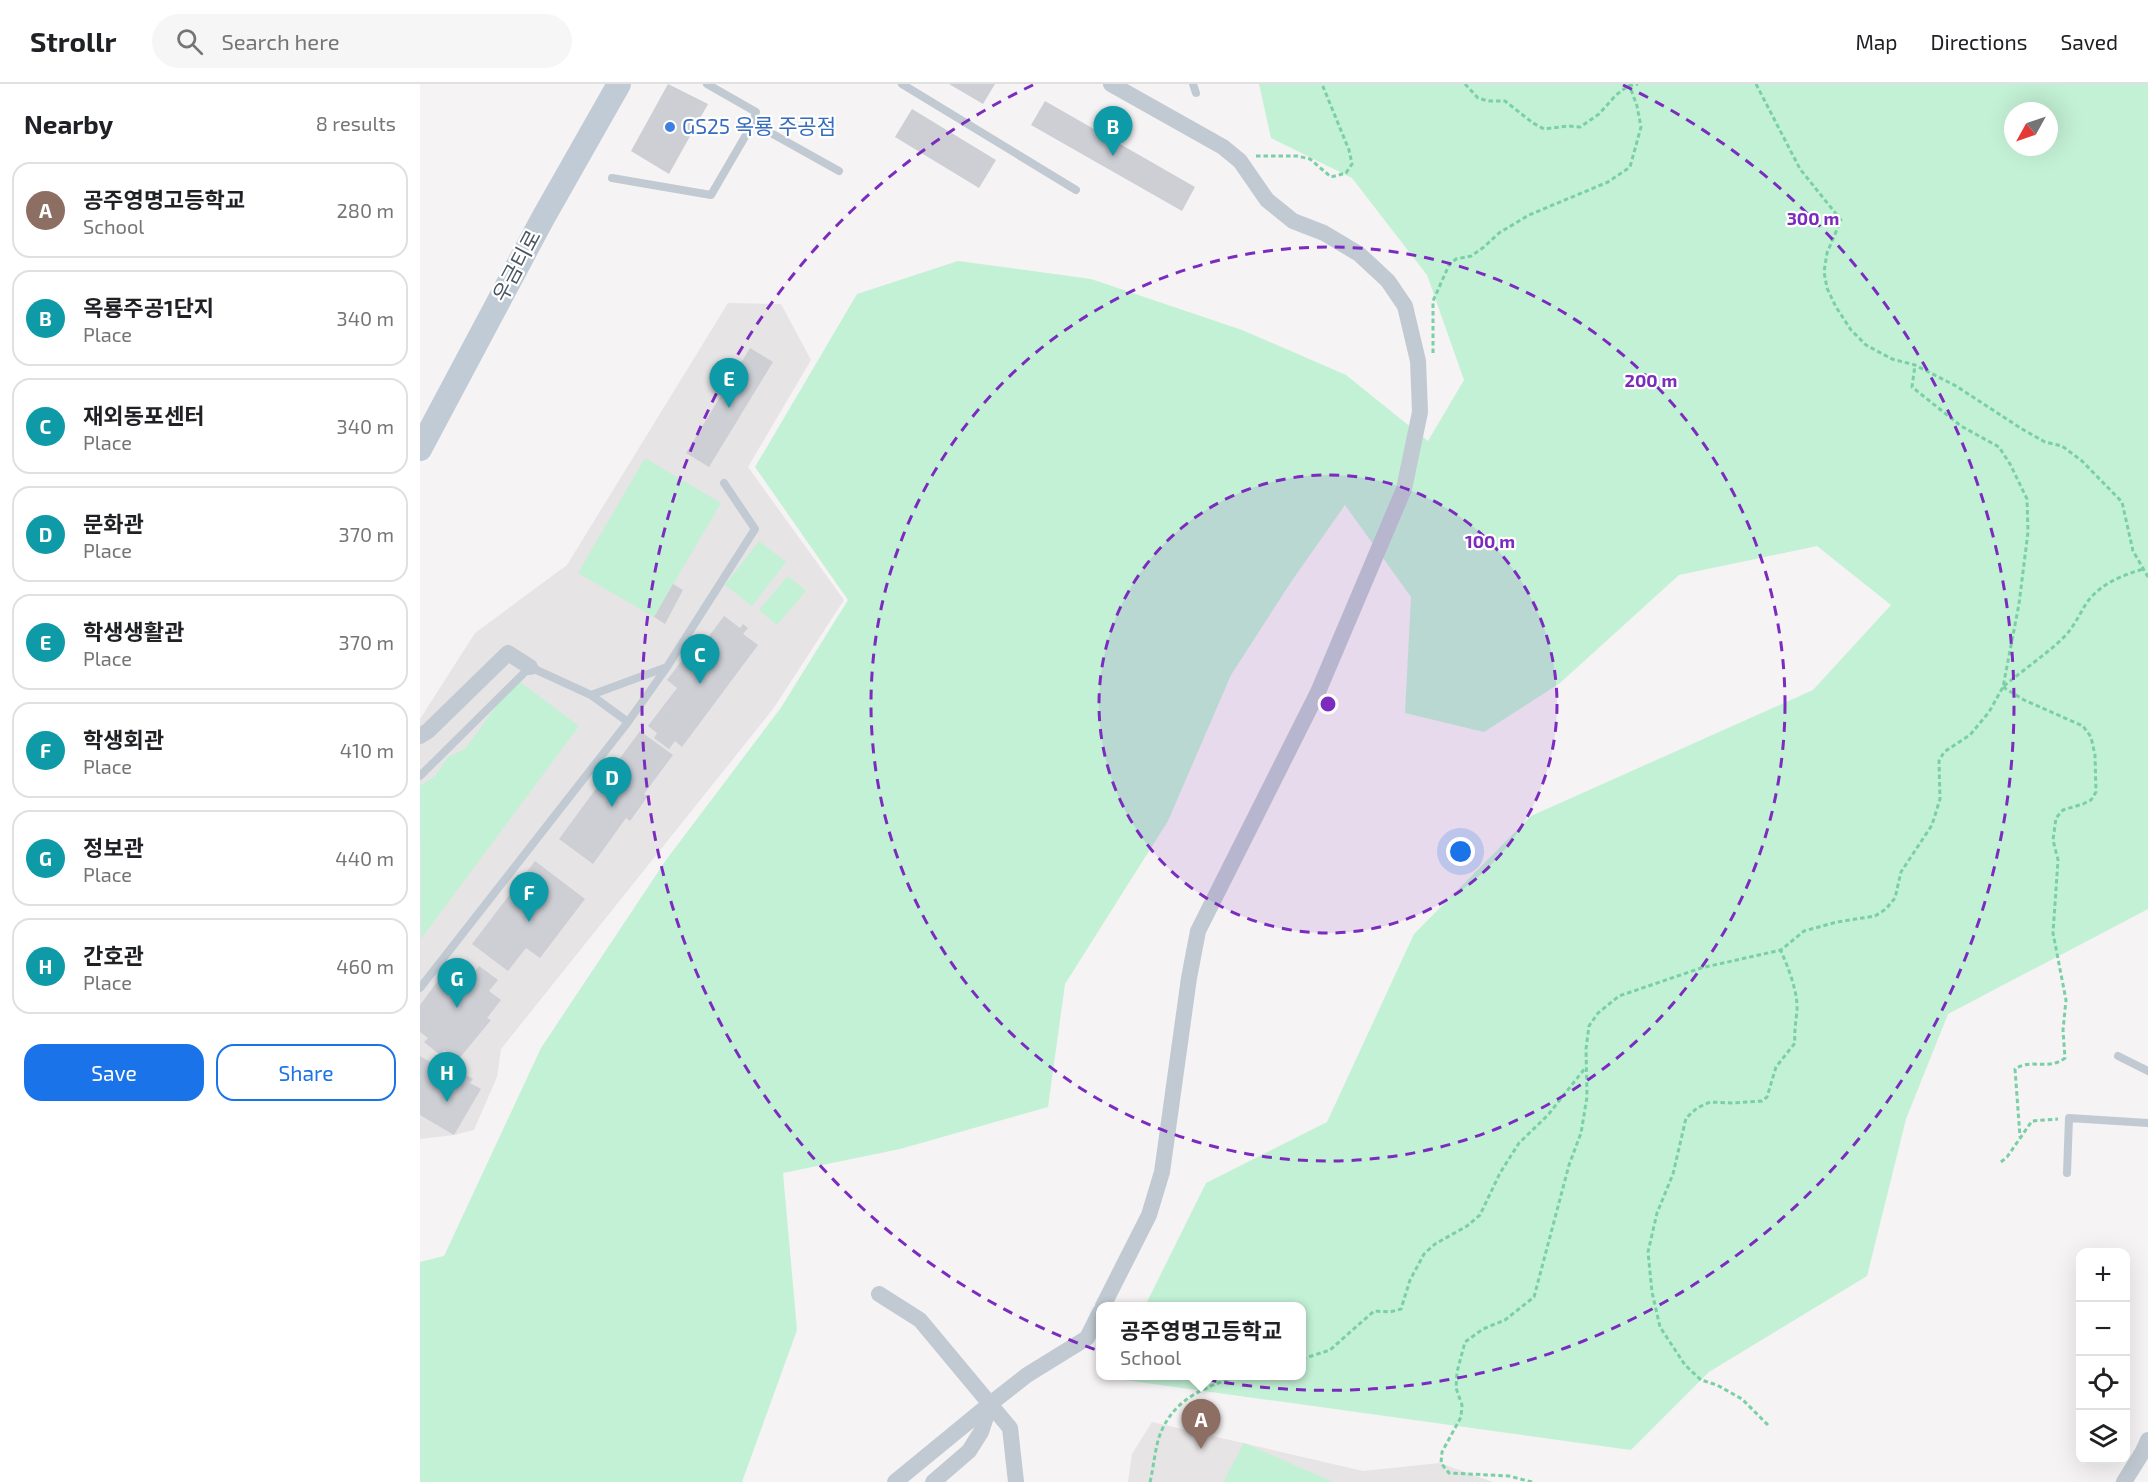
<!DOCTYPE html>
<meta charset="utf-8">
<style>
:root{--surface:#fff;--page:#f6f6f6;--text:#202124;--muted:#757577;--line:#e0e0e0;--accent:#1a73e8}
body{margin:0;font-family:"Exo 2","Noto Sans KR",sans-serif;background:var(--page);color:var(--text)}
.controls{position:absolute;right:18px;bottom:18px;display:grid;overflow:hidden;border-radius:12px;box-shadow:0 6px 24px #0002}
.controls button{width:54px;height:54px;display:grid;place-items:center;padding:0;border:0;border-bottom:2px solid var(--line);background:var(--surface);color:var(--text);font:30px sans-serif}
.compass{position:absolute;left:1584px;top:18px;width:54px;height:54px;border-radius:50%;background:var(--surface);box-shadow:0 6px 24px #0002;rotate:230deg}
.you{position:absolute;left:1041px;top:768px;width:21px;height:21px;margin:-15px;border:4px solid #fff;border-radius:50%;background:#1a73e8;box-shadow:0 0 0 9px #1a73e833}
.badge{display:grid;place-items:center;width:39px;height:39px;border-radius:50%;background:var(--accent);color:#fff;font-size:20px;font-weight:700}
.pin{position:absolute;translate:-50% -50px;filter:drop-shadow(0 2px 3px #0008)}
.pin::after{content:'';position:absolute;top:32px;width:21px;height:18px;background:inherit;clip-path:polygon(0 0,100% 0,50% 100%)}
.popup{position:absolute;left:676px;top:1218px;width:210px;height:78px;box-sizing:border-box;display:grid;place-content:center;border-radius:12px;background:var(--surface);filter:drop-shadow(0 2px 4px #0005);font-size:20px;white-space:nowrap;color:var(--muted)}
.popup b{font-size:22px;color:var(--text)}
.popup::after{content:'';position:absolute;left:50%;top:100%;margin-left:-12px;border:12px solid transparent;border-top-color:var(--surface)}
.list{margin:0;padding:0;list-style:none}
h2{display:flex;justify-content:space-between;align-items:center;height:78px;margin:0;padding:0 24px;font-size:26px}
h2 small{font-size:20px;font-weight:400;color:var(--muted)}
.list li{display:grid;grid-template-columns:39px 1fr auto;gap:18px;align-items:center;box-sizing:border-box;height:96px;margin:0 12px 12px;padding:0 12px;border:2px solid var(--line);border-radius:18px}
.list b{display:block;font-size:22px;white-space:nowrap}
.list p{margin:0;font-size:20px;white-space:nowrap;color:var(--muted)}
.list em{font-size:20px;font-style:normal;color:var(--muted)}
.actions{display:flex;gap:12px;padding:18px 24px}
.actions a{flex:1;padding:14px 0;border:2px solid var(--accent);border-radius:18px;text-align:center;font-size:21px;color:var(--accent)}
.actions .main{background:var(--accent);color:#fff}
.icon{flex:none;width:33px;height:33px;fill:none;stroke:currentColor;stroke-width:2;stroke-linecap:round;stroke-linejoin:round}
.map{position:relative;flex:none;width:1728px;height:1398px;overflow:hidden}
header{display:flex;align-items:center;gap:36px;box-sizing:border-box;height:84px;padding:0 30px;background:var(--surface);border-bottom:2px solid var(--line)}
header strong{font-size:28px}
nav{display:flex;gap:33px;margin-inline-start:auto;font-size:21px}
.search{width:420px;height:54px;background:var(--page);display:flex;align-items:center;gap:15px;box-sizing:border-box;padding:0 21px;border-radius:33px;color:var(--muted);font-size:22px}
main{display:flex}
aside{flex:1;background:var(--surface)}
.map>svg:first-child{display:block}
.education{fill:#e6e4e5}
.green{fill:#c3f1d5;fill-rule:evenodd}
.building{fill:#cdcfd5}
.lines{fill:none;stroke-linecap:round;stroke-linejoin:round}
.path{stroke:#7ad0a6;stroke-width:3;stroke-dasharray:4.5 3;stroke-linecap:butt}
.service{stroke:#c1cad2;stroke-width:8}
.minor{stroke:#c1cad2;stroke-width:16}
.secondary{stroke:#c1cbd6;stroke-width:24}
.ring{fill:none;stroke:#7b2cbf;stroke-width:3;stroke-dasharray:10 8}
.shop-dot{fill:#3f7fe0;stroke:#fff;stroke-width:2}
.labels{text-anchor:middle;stroke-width:4.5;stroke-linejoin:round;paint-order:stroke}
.shop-label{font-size:21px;fill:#366cbe;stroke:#fff;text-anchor:start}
.street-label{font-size:21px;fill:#4a5661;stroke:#fff}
.centre{fill:#7b2cbf;stroke:#fff;stroke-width:3}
.ring-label{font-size:18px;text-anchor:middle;font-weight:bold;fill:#7b2cbf;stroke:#fff;stroke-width:4.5;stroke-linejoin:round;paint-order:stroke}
</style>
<header>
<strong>Strollr</strong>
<div class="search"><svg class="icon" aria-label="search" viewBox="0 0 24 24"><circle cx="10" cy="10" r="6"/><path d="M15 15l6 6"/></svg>Search here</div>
<nav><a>Map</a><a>Directions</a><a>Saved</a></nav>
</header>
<main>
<aside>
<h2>Nearby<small>8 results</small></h2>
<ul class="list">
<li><span class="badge" style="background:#8d6e63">A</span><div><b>공주영명고등학교</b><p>School</p></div><em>280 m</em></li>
<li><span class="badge" style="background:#0f9aa8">B</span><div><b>옥룡주공1단지</b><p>Place</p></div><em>340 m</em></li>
<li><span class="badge" style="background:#0f9aa8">C</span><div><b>재외동포센터</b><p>Place</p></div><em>340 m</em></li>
<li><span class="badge" style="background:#0f9aa8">D</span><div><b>문화관</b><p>Place</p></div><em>370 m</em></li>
<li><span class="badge" style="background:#0f9aa8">E</span><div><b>학생생활관</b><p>Place</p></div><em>370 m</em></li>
<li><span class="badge" style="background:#0f9aa8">F</span><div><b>학생회관</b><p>Place</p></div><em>410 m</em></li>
<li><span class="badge" style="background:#0f9aa8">G</span><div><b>정보관</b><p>Place</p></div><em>440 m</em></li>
<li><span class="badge" style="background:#0f9aa8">H</span><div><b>간호관</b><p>Place</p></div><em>460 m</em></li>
</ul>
<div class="actions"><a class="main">Save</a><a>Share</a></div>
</aside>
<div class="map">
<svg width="1728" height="1398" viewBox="0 0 1728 1398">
<rect width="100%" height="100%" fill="#f5f3f3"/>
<path class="education" d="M 308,219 L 361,220 L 391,276 L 328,383 L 424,516 L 353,625 L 81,965 L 77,993 L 54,1046 L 34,1051 L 0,1055 L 0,635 L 55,549 L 147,481 Z
M 732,1338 L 943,1387 L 1020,1379 L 1073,1398 L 708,1398 L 712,1370 Z"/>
<path class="green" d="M 839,0 L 1728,0 L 1728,825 L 1528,930 L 1486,1035 L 1447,1192 L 1289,1288 L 1211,1366 L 690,1294 L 691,1292 L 882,1292 L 882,1222 L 725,1222 L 786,1099 L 907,1038 L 994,850 L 1111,732 L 1393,606 L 1471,521 L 1397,462 L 1259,491 L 1140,599 L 1064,648 L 985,629 L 991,513 L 925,421 L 871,498 L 811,591 L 748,737 L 645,900 L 628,1023 L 480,1065 L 363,1089 L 377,1246 L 322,1398 L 0,1398 L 0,1178 L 24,1172 L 121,964 L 246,776 L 360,625 L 428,516 L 335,383 L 437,210 L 538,177 L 671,195 L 822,246 L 926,291 L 1008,357 L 1044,296 L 1007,191 L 932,94 L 851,54 ZM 1593,27 L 1629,27 L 1629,63 L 1593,63 Z
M 225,374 L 301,419 L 234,533 L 158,489 Z
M 339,457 L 366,478 L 332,522 L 305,501 Z
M 368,492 L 386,507 L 357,541 L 339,526 Z
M 96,595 L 159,642 L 1,855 L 0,702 L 14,693 L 28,673 L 45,665 Z
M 824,1359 L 913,1398 L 803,1398 Z"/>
<path class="building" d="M 248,0 L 288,20 L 249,90 L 211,67 Z
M 529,0 L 575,0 L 563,20 Z
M 625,17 L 775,103 L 762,127 L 611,41 Z
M 492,25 L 576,76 L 559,104 L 475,53 Z
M 330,264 L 353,278 L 289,383 L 266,369 Z
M 253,500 L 263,506 L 245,540 L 234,533 Z
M 304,532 L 320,544 L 323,540 L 328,544 L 323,550 L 338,561 L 262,663 L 255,657 L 249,665 L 234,654 L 237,649 L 228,642 L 257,604 L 247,596 L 263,575 L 269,579 Z
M 220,647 L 253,671 L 224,710 L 228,712 L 210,737 L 206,734 L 173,780 L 139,755 L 178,702 L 177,696 L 181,690 L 189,689 Z
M 115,777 L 165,815 L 120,874 L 106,864 L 88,887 L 52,860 Z
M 38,878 L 54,889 L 59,882 L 78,896 L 69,907 L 81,916 L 67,934 L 71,936 L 38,976 L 24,966 L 20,971 L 4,958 L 8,954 L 0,948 L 0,921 L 23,890 L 27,893 Z
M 0,972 L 35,993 L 39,987 L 53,995 L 50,999 L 61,1005 L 34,1051 L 0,1031 Z"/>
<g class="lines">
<path class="path" d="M 1045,0 L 1058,14 L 1068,17 L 1085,17 L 1113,39 L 1124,45 L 1148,42 L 1160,43 L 1179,30 L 1196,11 L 1208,2 L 1218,0
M 1336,0 L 1380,85 L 1421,136 L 1407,169 L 1404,188 L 1407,204 L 1416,223 L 1431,246 L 1446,261 L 1472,275 L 1495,281 L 1536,302 L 1602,345 L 1625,358 L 1642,362 L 1662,377 L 1702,418 L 1713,467 L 1728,493
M 836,72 L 877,72 L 890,75 L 911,93 L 926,89 L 932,80 L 929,66 L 902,0
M 1013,269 L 1013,217 L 1029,181 L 1036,175 L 1051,172 L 1064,163 L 1079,149 L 1109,131 L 1188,98 L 1210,83 L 1221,43 L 1217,22 L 1209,0
M 1584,602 C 1603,586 1624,572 1642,555 C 1654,544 1659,530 1668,517 C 1682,499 1701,492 1723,485
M 1583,603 L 1604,616 L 1663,642 L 1671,653 L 1675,671 L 1676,708 L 1671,716 L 1663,720 L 1643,726 L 1636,734 L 1633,756 L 1638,776 L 1633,849 L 1646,916 L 1643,946 L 1645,974 C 1628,987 1611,974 1595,985 L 1600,1053
M 1581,1078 L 1587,1073 L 1612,1037 L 1638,1035
M 882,1275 L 910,1266 L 954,1227 L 970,1228 L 981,1225 L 990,1196 L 1004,1170 L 1015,1160 L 1047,1142 L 1060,1131 L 1080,1089 L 1099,1059 L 1128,1031 L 1166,983
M 1348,1341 L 1322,1315 L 1297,1301 L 1281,1296 L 1265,1281 L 1240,1243 L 1232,1208 L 1228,1168 L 1237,1129 L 1253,1090 L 1266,1034 L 1277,1024 L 1290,1018 L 1312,1019 L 1342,1017 L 1347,1013 L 1356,983 L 1375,959 C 1374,948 1376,938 1377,926 C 1378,908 1368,883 1361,867
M 730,1398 C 734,1382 735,1362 741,1348 C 756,1313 786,1303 818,1292
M 1112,1398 L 1089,1392 L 1029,1389 L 1021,1379 L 1022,1368 L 1041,1333 L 1042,1321 L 1036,1304 L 1037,1288 L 1045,1258 L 1063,1245 L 1085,1236 L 1114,1213 L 1149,1081 L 1161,1049 L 1167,1013 L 1166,965 L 1169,942 L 1178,929 L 1199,912 L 1281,884 L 1361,866 L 1384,847 L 1417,838 L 1455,832 L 1466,825 L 1475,814 L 1481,788 L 1512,741 L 1520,715 L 1519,677 L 1524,668 L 1550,651 L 1569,628 L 1583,603 L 1599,520 L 1608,448 L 1607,415 L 1590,380 L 1579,363 L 1541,342 L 1492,303 L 1495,281"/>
<path class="service" d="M 482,0 L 656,106
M 773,0 L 776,9
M 333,39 L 419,87
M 192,94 L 291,111 L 333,39 L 336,28 L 287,0
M 171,611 L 208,638 L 247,583
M 0,692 L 110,583 L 171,611 L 247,583 L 335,445 L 304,399
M 0,904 L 208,638
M 1698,972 L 1728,987
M 1647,1089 L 1649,1034 L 1728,1039"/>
<path class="minor" d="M 0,652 L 8,647 L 88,569 L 110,583
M 459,1210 L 500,1236 L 590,1344 L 596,1398
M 683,1222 L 729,1131 L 742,1088 L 769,894 L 778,847 L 898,608 L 984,405 L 1000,328 L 998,277 L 985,222 L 968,197 L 939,170 L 904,149 L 873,137 L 847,116 L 820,77 L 803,63 L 691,0
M 475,1398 L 570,1320 L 607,1291 L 667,1254 L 680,1228
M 513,1398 L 549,1367 L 561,1348 L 570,1321
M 1704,1398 L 1722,1369 L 1728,1356"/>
<path class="secondary" d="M 0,365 L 123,134 L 199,0"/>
</g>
<circle cx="908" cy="620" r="229" fill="#7b2cbf" fill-opacity=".12"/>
<g class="ring">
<circle cx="908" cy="620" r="229"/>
<circle cx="908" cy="620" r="457"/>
<path d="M1203 1A686 686 0 1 1 613 1"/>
</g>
<circle class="shop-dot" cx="250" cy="43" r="6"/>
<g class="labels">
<g class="shop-label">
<text x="262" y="50">GS25 옥룡 주공점</text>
</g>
<g class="street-label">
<text transform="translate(97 182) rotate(-62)" y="7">우금티로</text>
</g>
</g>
<circle cx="908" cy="620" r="9" class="centre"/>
<g class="ring-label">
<text x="1393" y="141">300 m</text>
<text x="1231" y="303">200 m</text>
<text x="1070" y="464">100 m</text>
</g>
</svg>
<div class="controls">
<button>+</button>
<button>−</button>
<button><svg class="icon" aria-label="locate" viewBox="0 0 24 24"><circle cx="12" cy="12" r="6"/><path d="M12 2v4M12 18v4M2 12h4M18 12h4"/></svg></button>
<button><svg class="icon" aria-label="layers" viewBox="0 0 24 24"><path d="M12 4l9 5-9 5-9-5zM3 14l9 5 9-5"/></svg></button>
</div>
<svg class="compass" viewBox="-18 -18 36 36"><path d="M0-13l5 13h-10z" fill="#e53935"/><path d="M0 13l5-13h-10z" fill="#757577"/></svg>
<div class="you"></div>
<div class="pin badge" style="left:781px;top:1365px;background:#8d6e63">A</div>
<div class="popup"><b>공주영명고등학교</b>School</div>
<div class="pin badge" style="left:693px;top:72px;background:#0f9aa8">B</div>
<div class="pin badge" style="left:280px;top:600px;background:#0f9aa8">C</div>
<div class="pin badge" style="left:192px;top:723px;background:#0f9aa8">D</div>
<div class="pin badge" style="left:309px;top:324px;background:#0f9aa8">E</div>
<div class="pin badge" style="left:109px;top:838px;background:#0f9aa8">F</div>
<div class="pin badge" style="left:37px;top:924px;background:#0f9aa8">G</div>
<div class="pin badge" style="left:27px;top:1018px;background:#0f9aa8">H</div>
</div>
</main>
